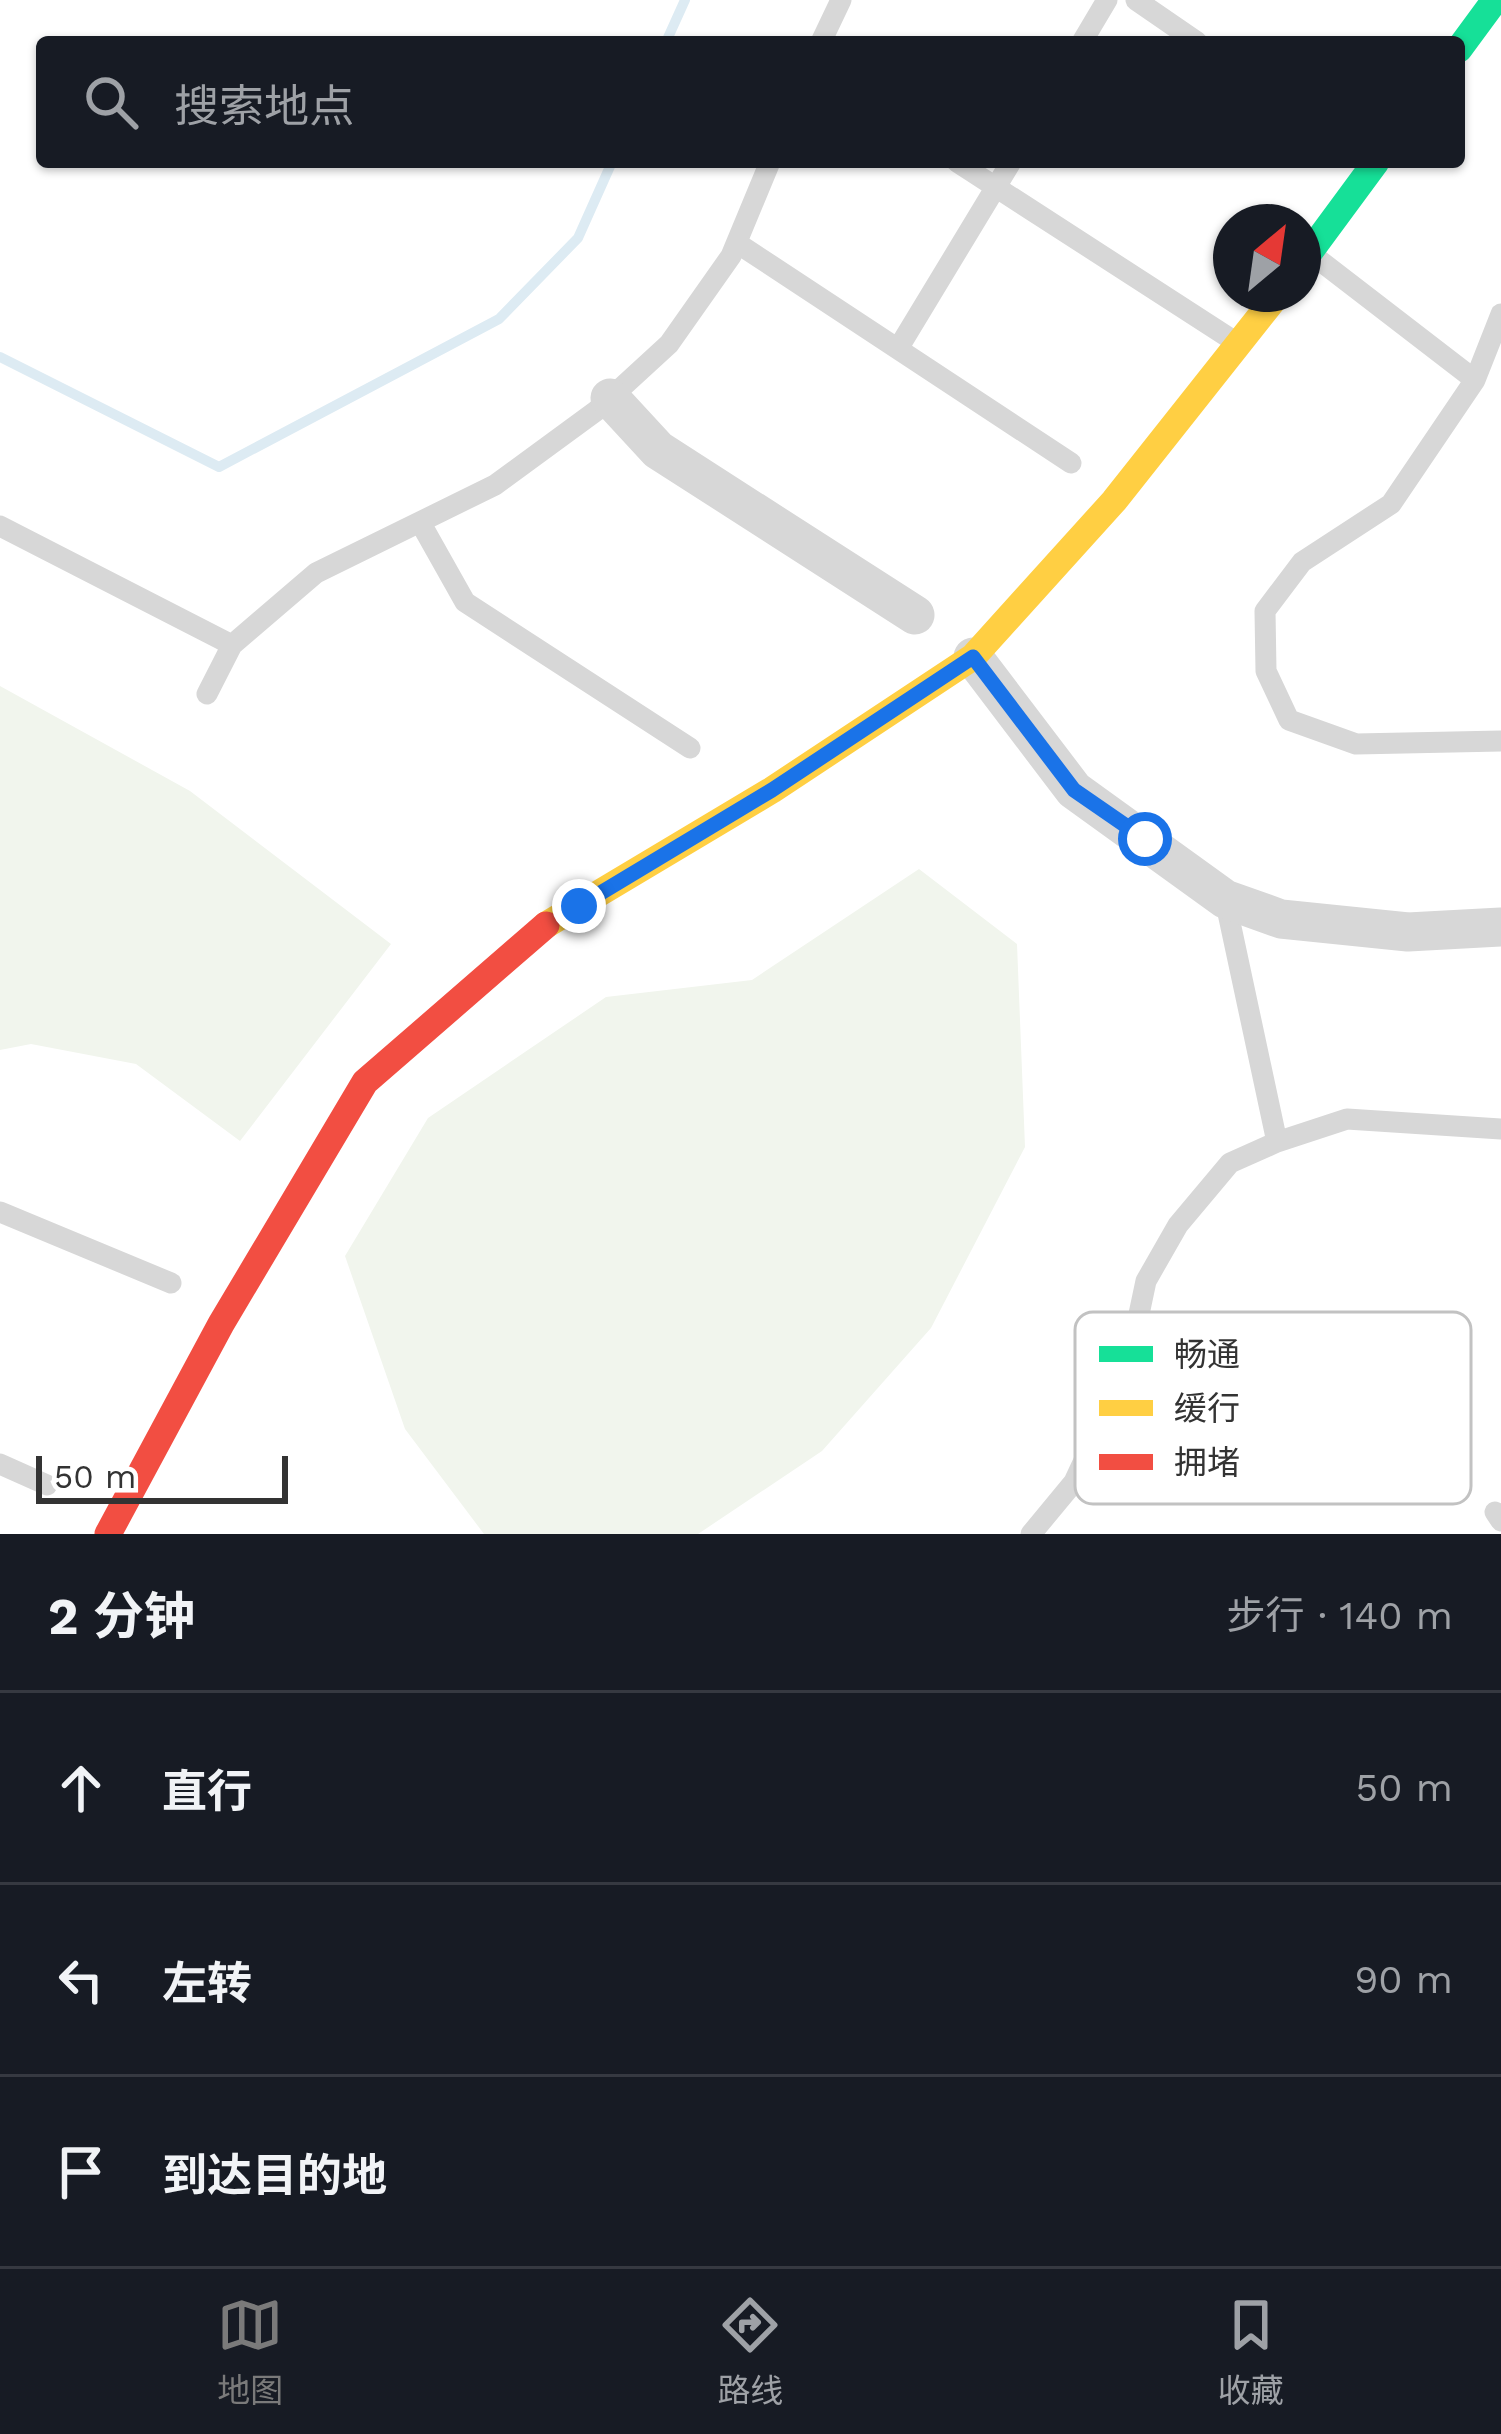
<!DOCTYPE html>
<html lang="zh">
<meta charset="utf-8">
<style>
:root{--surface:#171b24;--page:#20242c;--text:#f1f3f6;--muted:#9ea1a6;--line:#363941;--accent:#7a7a7a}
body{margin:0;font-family:"Work Sans","Noto Sans SC",sans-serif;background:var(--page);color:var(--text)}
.compass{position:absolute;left:1213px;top:204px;width:108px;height:108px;border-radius:50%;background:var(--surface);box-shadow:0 3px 9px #0004;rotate:29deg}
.scale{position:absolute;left:36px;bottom:30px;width:252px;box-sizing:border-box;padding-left:12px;border:6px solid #333;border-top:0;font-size:33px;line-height:42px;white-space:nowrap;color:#333;-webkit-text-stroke:9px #fff;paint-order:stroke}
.stop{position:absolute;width:36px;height:36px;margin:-27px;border:9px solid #1a73e8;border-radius:50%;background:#fff}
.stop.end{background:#1a73e8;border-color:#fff;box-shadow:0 3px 12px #0008}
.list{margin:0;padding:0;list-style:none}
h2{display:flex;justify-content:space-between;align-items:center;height:156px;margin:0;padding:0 48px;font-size:51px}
h2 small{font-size:39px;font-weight:400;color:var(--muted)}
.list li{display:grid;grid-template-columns:78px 1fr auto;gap:36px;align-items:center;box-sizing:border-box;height:192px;padding:0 48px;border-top:3px solid var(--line)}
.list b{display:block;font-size:45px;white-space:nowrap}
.list em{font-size:39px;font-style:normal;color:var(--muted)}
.icon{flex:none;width:66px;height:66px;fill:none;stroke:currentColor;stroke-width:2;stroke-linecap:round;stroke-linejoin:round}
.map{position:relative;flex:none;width:1501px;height:1534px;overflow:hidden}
.search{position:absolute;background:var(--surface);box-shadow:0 3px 9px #0004;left:36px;right:36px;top:36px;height:132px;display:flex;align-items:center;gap:30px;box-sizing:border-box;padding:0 42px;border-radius:12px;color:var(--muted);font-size:45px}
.sheet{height:732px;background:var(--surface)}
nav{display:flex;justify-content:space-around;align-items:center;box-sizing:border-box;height:168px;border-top:3px solid var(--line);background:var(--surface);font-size:33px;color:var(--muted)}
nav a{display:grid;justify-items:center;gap:6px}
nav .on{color:var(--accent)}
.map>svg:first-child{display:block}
.green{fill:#f1f5ed}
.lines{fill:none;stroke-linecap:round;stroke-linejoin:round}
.stream{stroke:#ddebf3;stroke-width:10}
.lane{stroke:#d7d7d7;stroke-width:21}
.street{stroke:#d7d7d7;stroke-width:39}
.fast{stroke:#16e098;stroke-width:27}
.slow{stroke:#ffcf43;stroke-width:27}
.jam{stroke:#f24e42;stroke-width:27}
.route{stroke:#1a73e8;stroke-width:15}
.key{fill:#fff;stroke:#c2c2c2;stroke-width:3}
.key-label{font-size:33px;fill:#333}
</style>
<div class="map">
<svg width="1501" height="1534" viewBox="0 0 1501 1534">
<rect width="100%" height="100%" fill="#fff"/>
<path class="green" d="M 0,686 L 190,791 L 391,944 L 240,1141 L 136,1064 L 31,1044 L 0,1050 Z
M 919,869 L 1017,944 L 1025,1147 L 931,1328 L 822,1451 L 698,1534 L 484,1534 L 405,1429 L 345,1256 L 428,1118 L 606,997 L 752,980 Z"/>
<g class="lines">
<path class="stream" d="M 666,42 L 685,0
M 0,357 L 219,467 L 499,319 L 578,238 L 612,162"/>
<path class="lane" d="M 1136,0 L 1197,42
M 821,42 L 841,0
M 1082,42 L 1107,0
M 957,162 L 1234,341
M 737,243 L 1071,463
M 1310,253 L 1475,380
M 1501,314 L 1475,380 L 1391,504 L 1302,562 L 1265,611 L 1266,671 L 1289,720 L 1356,744 L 1501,741
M 899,347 L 1011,162
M 420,522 L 465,602 L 690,748
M 0,526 L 232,645
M 207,694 L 232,645 L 316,573 L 495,485 L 596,411 L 669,344 L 731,256 L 770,162
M 1225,899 L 1277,1142
M 0,1212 L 171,1283
M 0,1464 L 47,1485
M 1495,1512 L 1501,1521
M 1031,1534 L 1074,1482 L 1128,1366 L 1146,1281 L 1178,1225 L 1230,1163 L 1277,1142 L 1347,1119 L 1501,1129"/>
<path class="street" d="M 610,398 L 658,450 L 915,615
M 973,657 L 1074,790 L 1225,899 L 1281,919 L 1408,932 L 1501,927"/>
<path class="fast" d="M 1459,49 L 1495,0
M 1303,261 L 1376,162"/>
<path class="slow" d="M 546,925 L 772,790 L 973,657 L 1114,501 L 1278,294"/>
<path class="jam" d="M 108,1534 L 221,1324 L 365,1082 L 546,925"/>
</g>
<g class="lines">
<path class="route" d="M 579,906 L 772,790 L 973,657 L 1074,790 L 1145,839"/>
</g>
<rect x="1075" y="1312" width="396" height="192" rx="18" class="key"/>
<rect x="1099" y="1346" width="54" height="16" fill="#16e098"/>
<rect x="1099" y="1400" width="54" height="16" fill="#ffcf43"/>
<rect x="1099" y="1454" width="54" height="16" fill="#f24e42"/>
<g class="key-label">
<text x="1174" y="1366">畅通</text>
<text x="1174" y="1420">缓行</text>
<text x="1174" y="1474">拥堵</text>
</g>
</svg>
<svg class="compass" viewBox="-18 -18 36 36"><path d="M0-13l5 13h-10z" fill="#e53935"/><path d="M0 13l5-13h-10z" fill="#9ea1a6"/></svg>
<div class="scale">50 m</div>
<div class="stop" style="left:1145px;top:839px"></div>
<div class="stop end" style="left:579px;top:906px"></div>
<div class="search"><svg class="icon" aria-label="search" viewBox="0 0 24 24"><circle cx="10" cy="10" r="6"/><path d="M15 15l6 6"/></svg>搜索地点</div>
</div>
<section class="sheet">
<h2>2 分钟<small>步行 · 140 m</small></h2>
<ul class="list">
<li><svg class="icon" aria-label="ahead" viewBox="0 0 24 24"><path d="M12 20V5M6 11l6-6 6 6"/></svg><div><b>直行</b></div><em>50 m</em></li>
<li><svg class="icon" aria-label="left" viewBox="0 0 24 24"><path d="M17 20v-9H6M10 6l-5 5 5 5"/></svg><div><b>左转</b></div><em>90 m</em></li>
<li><svg class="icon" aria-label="arrive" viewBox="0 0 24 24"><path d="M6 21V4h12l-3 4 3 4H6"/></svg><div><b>到达目的地</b></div></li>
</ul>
</section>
<nav>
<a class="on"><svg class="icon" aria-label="map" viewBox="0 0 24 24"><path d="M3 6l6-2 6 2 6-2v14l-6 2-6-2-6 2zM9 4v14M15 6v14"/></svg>地图</a>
<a><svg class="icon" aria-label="directions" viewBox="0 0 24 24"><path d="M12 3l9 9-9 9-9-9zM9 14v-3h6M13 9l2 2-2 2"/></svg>路线</a>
<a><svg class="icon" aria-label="saved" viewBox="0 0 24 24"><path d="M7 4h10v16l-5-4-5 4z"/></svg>收藏</a>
</nav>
